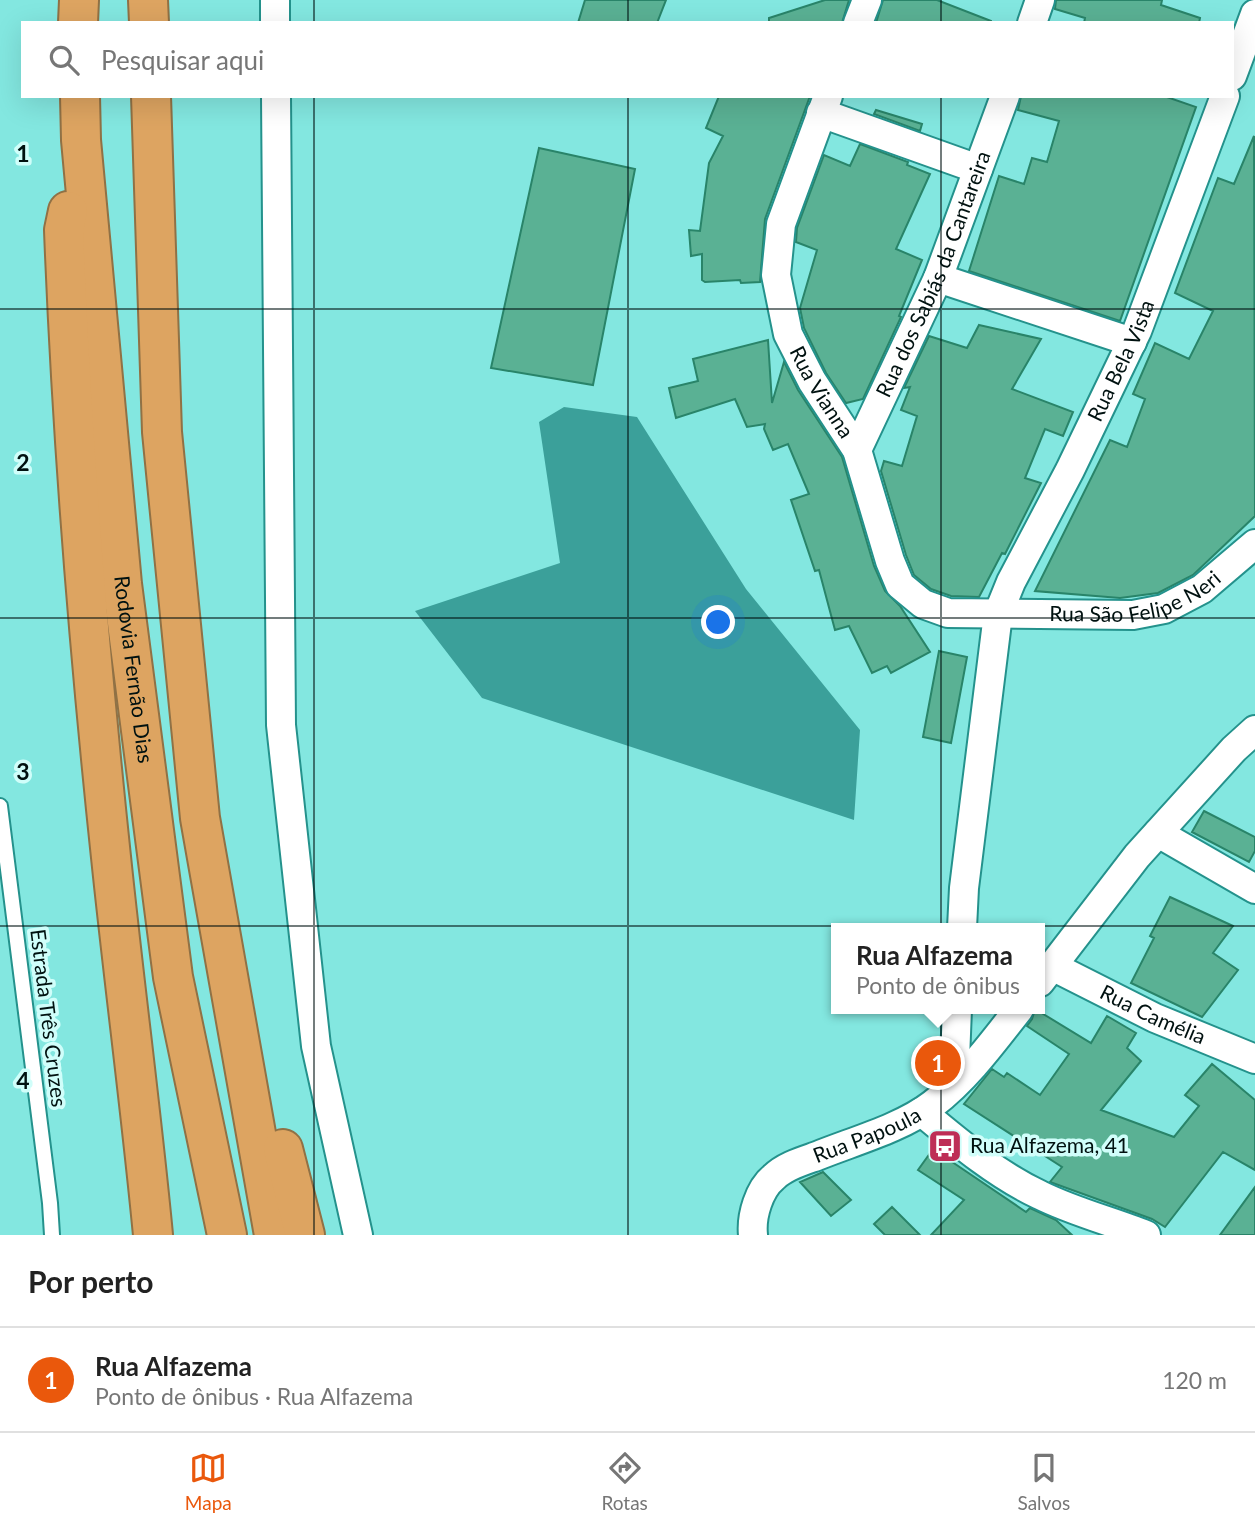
<!DOCTYPE html>
<html lang="pt">
<meta charset="utf-8">
<style>
:root{--surface:#fff;--page:#f6f6f6;--text:#222;--muted:#767676;--line:#e0e0e0;--accent:#ea580c}
body{margin:0;font-family:Lato,sans-serif;background:var(--page);color:var(--text)}
.you{position:absolute;left:719px;top:623px;width:24px;height:24px;margin:-18px;border:5px solid #fff;border-radius:50%;background:#1a73e8;box-shadow:0 0 0 10px #1a73e833}
.badge{display:grid;place-items:center;width:46px;height:46px;border-radius:50%;background:var(--accent);color:#fff;font-size:23px;font-weight:700}
.pin{position:absolute;translate:-50% -50%;border:4px solid #fff;box-shadow:0 2px 7px #0006}
.popup{position:absolute;left:831px;top:923px;width:214px;height:91px;box-sizing:border-box;display:grid;place-content:center;border-radius:0px;background:var(--surface);filter:drop-shadow(0 2px 5px #0005);font-size:23px;white-space:nowrap;color:var(--muted)}
.popup b{font-size:26px;color:var(--text)}
.popup::after{content:'';position:absolute;left:50%;top:100%;margin-left:-14px;border:14px solid transparent;border-top-color:var(--surface)}
.list{margin:0;padding:0;list-style:none}
h2{display:flex;justify-content:space-between;align-items:center;height:91px;margin:0;padding:0 28px;font-size:30px}
h2 small{font-size:23px;font-weight:400;color:var(--muted)}
.list li{display:grid;grid-template-columns:46px 1fr auto;gap:21px;align-items:center;box-sizing:border-box;height:105px;padding:0 28px;border-top:2px solid var(--line)}
.list b{display:block;font-size:26px;white-space:nowrap}
.list p{margin:0;font-size:23px;white-space:nowrap;color:var(--muted)}
.list em{font-size:23px;font-style:normal;color:var(--muted)}
.icon{flex:none;width:38px;height:38px;fill:none;stroke:currentColor;stroke-width:2;stroke-linecap:round;stroke-linejoin:round}
.map{position:relative;flex:none;width:1255px;height:1235px;overflow:hidden}
.search{position:absolute;background:var(--surface);box-shadow:0 7px 28px #0002;left:21px;right:21px;top:21px;height:77px;display:flex;align-items:center;gap:18px;box-sizing:border-box;padding:0 24px;border-radius:0px;color:var(--muted);font-size:26px}
.sheet{height:196px;background:var(--surface)}
nav{display:flex;justify-content:space-around;align-items:center;box-sizing:border-box;height:98px;border-top:2px solid var(--line);background:var(--surface);font-size:19px;color:var(--muted)}
nav a{display:grid;justify-items:center;gap:4px}
nav .on{color:var(--accent)}
.map>svg:first-child{display:block}
.forest{fill:#3ba09a}
.building{fill:#5ab194;stroke:#298469;stroke-width:2}
.lines{fill:none;stroke-linecap:round;stroke-linejoin:round}
.lane-casing{stroke:#24928c;stroke-width:18}
.street-casing{stroke:#24928c;stroke-width:32}
.highway-casing{stroke:#907145;stroke-width:42}
.lane{stroke:#fff;stroke-width:14}
.street{stroke:#fff;stroke-width:28}
.highway{stroke:#dda461;stroke-width:38}
.grid{fill:none;stroke:#001110;stroke-width:2;stroke-opacity:0.55}
.labels{text-anchor:middle;stroke-width:7;stroke-linejoin:round;paint-order:stroke}
.street-label{font-size:21px;fill:#001110;stroke:#d0fefa}
.poi-label{font-size:21px;fill:#001110;stroke:#d0fefa;text-anchor:start}
.grid-label{font-size:23px;text-anchor:middle;font-weight:bold;fill:#001110;stroke:#d0fefa;stroke-width:7;stroke-linejoin:round;paint-order:stroke}
</style>
<div class="map">
<svg width="1255" height="1235" viewBox="0 0 1255 1235">
<rect width="100%" height="100%" fill="#83e7e0"/>
<path class="forest" d="M 564,407 L 637,417 L 746,589 L 860,730 L 854,820 L 482,698 L 415,611 L 560,563 L 539,422 Z"/>
<path class="building" d="M 585,0 L 666,0 L 657,23 L 578,23 Z
M 825,0 L 849,0 L 842,23 L 769,23 L 769,18 Z
M 883,0 L 937,0 L 991,21 L 991,23 L 876,23 Z
M 1056,0 L 1162,0 L 1161,5 L 1200,18 L 1199,23 L 1084,23 L 1085,18 L 1055,9 Z
M 719,96 L 810,96 L 765,219 L 760,282 L 741,283 L 740,280 L 705,282 L 702,280 L 702,254 L 691,256 L 689,230 L 700,231 L 709,163 L 723,136 L 706,128 Z
M 1021,96 L 1164,96 L 1196,107 L 1120,321 L 969,271 L 999,176 L 1024,184 L 1032,158 L 1047,162 L 1059,121 L 1018,110 Z
M 876,110 L 922,124 L 920,131 L 874,114 Z
M 1254,136 L 1255,516 L 1193,575 L 1158,593 L 1120,598 L 1035,591 L 1110,440 L 1127,447 L 1145,399 L 1133,394 L 1155,343 L 1189,359 L 1213,311 L 1175,293 L 1218,178 L 1234,184 Z
M 860,144 L 908,162 L 907,165 L 930,174 L 896,249 L 922,260 L 899,316 L 901,317 L 863,399 L 846,403 L 826,373 L 804,328 L 800,308 L 817,250 L 796,242 L 797,228 L 824,155 L 850,166 Z
M 539,148 L 635,169 L 593,385 L 491,368 Z
M 979,325 L 1041,339 L 1012,389 L 1073,412 L 1063,436 L 1045,429 L 1025,478 L 1041,483 L 1005,554 L 1002,553 L 979,597 L 951,596 L 931,589 L 914,575 L 906,555 L 881,471 L 884,461 L 902,466 L 917,416 L 901,410 L 910,387 L 904,388 L 929,336 L 967,348 Z
M 768,340 L 772,403 L 784,362 L 798,390 L 842,457 L 874,566 L 885,591 L 900,606 L 930,652 L 891,673 L 887,666 L 872,673 L 849,626 L 835,630 L 819,570 L 815,571 L 791,500 L 809,494 L 788,444 L 773,450 L 764,429 L 765,424 L 747,427 L 735,399 L 676,418 L 669,388 L 698,381 L 693,359 Z
M 939,651 L 967,657 L 951,743 L 923,737 Z
M 1204,811 L 1255,837 L 1255,851 L 1249,862 L 1192,832 Z
M 1170,897 L 1233,926 L 1213,953 L 1238,970 L 1202,1017 L 1131,983 L 1154,938 L 1150,936 Z
M 1035,1009 L 1091,1043 L 1107,1016 L 1136,1033 L 1127,1048 L 1141,1061 L 1101,1110 L 1174,1137 L 1199,1106 L 1185,1095 L 1212,1064 L 1255,1100 L 1255,1170 L 1223,1152 L 1165,1227 L 1152,1219 L 1050,1182 L 1062,1167 L 964,1104 L 992,1069 L 1004,1077 L 1007,1073 L 1040,1095 L 1069,1054 L 1027,1026 L 1032,1019 Z
M 933,1149 L 1026,1212 L 1030,1208 L 1056,1220 L 1072,1235 L 931,1235 L 964,1200 L 918,1170 Z
M 823,1172 L 851,1200 L 831,1216 L 800,1182 Z
M 1255,1187 L 1255,1235 L 1220,1235 Z
M 892,1207 L 920,1235 L 885,1235 L 874,1224 Z"/>
<g class="lines">
<g class="lane-casing">
<path id="lane" d="M 0,806 L 50,1203 L 52,1235"/>
</g>
<g class="street-casing">
<g id="street">
<path d="M 275,0 L 275,23"/>
<path d="M 858,23 L 867,0"/>
<path d="M 1032,23 L 1040,0"/>
<path d="M 1232,76 L 1255,14"/>
<path d="M 276,96 L 281,725 L 316,1046 L 358,1235"/>
<path id="s1" d="M 828,96 L 781,224 L 776,275 L 788,334 L 812,381 L 857,450 L 890,561 L 900,585 L 923,604 L 948,613 L 1133,615 L 1164,609 L 1202,589 L 1255,544"/>
<path d="M 821,113 L 978,169"/>
<path d="M 938,278 L 1132,342"/>
<path id="s2" d="M 857,450 L 938,278 L 1005,96"/>
<path d="M 1158,833 L 1255,889"/>
<path id="s3" d="M 962,928 L 964,888 L 998,614 L 1011,582 L 1070,470 L 1137,331 L 1225,96"/>
<path id="s4" d="M 1052,966 L 1155,1018 L 1255,1059"/>
<path d="M 1040,982 L 1137,856 L 1234,749 L 1255,730"/>
<path d="M 954,1084 L 957,1009"/>
<path d="M 922,1112 C 958,1142 997,1175 1040,1195 C 1074,1212 1111,1221 1146,1235"/>
<path id="s5" d="M 753,1235 C 751,1216 759,1189 774,1177 C 785,1166 803,1161 817,1156 C 854,1141 902,1128 933,1104 C 967,1078 993,1042 1019,1009"/>
</g>
</g>
<g class="highway-casing">
<g id="highway">
<path d="M 148,0 L 149,23"/>
<path d="M 78,23 L 79,0"/>
<path id="s6" d="M 80,96 L 81,140 L 122,584 L 173,977 L 227,1235"/>
<path d="M 151,96 L 162,432 L 200,818 L 274,1235"/>
<path d="M 68,211 L 64,230 C 72,440 89,649 111,857 C 124,983 141,1109 153,1235"/>
<path d="M 283,1149 L 305,1235"/>
</g>
</g>
<use href="#lane" class="lane"/>
<use href="#street" class="street"/>
<use href="#highway" class="highway"/>
</g>
<path class="grid" d="M 314,0 L 314,23M 628,0 L 628,23M 941,0 L 941,23M 314,96 L 314,1235M 628,96 L 628,1235M 941,96 L 941,1235M 0,309 L 1255,309M 0,618 L 1255,618M 0,926 L 1255,926"/>
<defs>
<g id="bus-square" transform="scale(1.75)"><rect x="-9" y="-9" width="18" height="18" rx="4" fill="#be2e56" stroke="#d0fefa"/><path d="M-5-6H5V4H4V6H2V4H-2V6H-4V4H-5ZM-3.5-4V0h7V-4ZM-3.5 1.2v1.5H-2V1.2ZM2 1.2v1.5H3.5V1.2Z" fill="#fff"/></g>
</defs>
<g fill-rule="evenodd">
<use href="#bus-square" x="945" y="1146"/>
</g>
<g class="labels">
<g class="street-label">
<text dy="7" stroke="none"><textPath href="#s2" startOffset="192">Rua dos Sabiás da Cantareira</textPath></text>
<text dy="7" stroke="none"><textPath href="#s3" startOffset="598">Rua Bela Vista</textPath></text>
<text dy="7" stroke="none"><textPath href="#s1" startOffset="315">Rua Vianna</textPath></text>
<text dy="7" stroke="none"><textPath href="#s1" startOffset="772">Rua São Felipe Neri</textPath></text>
<text dy="7" stroke="none"><textPath href="#s6" startOffset="576">Rodovia Fernão Dias</textPath></text>
<text dy="7" stroke="none"><textPath href="#s4" startOffset="112">Rua Camélia</textPath></text>
<text transform="translate(48 1018) rotate(83)" y="7">Estrada Três Cruzes</text>
<text dy="7" stroke="none"><textPath href="#s5" startOffset="166">Rua Papoula</textPath></text>
</g>
<g class="poi-label">
<text x="970" y="1153">Rua Alfazema, 41</text>
</g>
</g>
<g class="grid-label">
<text x="23" y="162">1</text>
<text x="23" y="471">2</text>
<text x="23" y="780">3</text>
<text x="23" y="1089">4</text>
</g>
</svg>
<div class="you"></div>
<div class="pin badge" style="left:938px;top:1063px">1</div>
<div class="popup"><b>Rua Alfazema</b>Ponto de ônibus</div>
<div class="search"><svg class="icon" aria-label="search" viewBox="0 0 24 24"><circle cx="10" cy="10" r="6"/><path d="M15 15l6 6"/></svg>Pesquisar aqui</div>
</div>
<section class="sheet">
<h2>Por perto<small></small></h2>
<ul class="list">
<li><span class="badge">1</span><div><b>Rua Alfazema</b><p>Ponto de ônibus · Rua Alfazema</p></div><em>120 m</em></li>
</ul>
</section>
<nav>
<a class="on"><svg class="icon" aria-label="map" viewBox="0 0 24 24"><path d="M3 6l6-2 6 2 6-2v14l-6 2-6-2-6 2zM9 4v14M15 6v14"/></svg>Mapa</a>
<a><svg class="icon" aria-label="directions" viewBox="0 0 24 24"><path d="M12 3l9 9-9 9-9-9zM9 14v-3h6M13 9l2 2-2 2"/></svg>Rotas</a>
<a><svg class="icon" aria-label="saved" viewBox="0 0 24 24"><path d="M7 4h10v16l-5-4-5 4z"/></svg>Salvos</a>
</nav>
